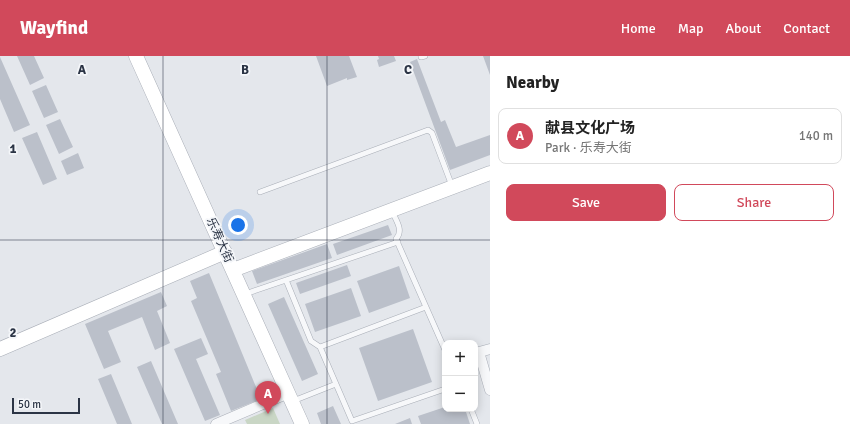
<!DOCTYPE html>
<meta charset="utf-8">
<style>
:root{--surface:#fff;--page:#f2f2f2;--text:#222;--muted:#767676;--line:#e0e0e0;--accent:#d1495b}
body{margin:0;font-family:Signika,"Noto Sans SC",sans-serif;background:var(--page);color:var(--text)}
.controls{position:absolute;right:12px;bottom:12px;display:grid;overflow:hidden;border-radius:8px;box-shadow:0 2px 10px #0003}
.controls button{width:36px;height:36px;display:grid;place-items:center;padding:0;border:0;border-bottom:1px solid var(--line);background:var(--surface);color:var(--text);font:20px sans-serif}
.scale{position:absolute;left:12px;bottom:10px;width:68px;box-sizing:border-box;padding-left:4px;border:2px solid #2b3445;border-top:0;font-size:11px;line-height:14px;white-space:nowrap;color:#2b3445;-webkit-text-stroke:3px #f4f6f9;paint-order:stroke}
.you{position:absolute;left:238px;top:169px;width:14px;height:14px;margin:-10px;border:3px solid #fff;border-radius:50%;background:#1a73e8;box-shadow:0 0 0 6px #1a73e833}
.badge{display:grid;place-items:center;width:26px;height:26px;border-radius:50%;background:var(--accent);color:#fff;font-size:13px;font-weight:700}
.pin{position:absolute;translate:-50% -33px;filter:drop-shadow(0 1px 2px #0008)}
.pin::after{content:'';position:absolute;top:21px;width:14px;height:12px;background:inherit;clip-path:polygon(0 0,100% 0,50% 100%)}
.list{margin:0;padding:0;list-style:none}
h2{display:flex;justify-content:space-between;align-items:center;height:52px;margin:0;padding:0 16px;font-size:17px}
h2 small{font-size:13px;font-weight:400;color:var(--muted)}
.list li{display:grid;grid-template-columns:26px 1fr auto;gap:12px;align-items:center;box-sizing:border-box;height:56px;margin:0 8px 8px;padding:0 8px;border:1px solid var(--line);border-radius:8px}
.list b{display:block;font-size:15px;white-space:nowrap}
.list p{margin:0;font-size:13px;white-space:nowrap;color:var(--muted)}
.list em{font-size:13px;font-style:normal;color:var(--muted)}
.actions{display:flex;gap:8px;padding:12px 16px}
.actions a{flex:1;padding:9px 0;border:1px solid var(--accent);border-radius:8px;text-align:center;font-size:14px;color:var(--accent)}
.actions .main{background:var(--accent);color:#fff}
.map{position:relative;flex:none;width:490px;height:368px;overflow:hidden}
header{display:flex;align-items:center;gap:24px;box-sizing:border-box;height:56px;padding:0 20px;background:var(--accent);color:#fff}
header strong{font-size:19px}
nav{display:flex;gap:22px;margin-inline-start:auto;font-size:14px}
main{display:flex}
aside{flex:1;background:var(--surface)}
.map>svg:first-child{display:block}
.green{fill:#c9d6c5}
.building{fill:#bbc0ca}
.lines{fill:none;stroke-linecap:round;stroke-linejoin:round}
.lane-casing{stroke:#a9aeb7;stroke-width:6}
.street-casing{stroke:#a9aeb7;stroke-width:11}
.secondary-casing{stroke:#a9aeb7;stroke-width:15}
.lane{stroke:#f7f8fa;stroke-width:5}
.street{stroke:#f7f8fa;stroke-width:10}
.secondary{stroke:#fff;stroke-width:14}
.grid{fill:none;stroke:#2b3445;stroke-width:1;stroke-opacity:0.55}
.labels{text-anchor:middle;stroke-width:3.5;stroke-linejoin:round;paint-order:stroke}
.street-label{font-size:12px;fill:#2b3445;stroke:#f4f6f9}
.grid-label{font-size:13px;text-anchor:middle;font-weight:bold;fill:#2b3445;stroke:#f4f6f9;stroke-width:3.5;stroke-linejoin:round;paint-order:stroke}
</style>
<header>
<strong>Wayfind</strong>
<nav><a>Home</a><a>Map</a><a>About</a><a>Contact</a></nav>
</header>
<main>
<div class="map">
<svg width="490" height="368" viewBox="0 0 490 368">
<rect width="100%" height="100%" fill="#e4e7ec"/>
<path class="green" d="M 273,352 L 280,368 L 247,368 L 245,364 Z"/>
<path class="building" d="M 17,0 L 34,0 L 44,22 L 30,29 Z
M 316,0 L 349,0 L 357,21 L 347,24 L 347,22 L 327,30 Z
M 378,0 L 394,0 L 396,5 L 379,11 L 377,4 L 379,3 Z
M 483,0 L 490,0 L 490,19 Z
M 0,1 L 30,69 L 14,76 L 0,43 Z
M 417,3 L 441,66 L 445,64 L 456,91 L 490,79 L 490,99 L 450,114 L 410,6 Z
M 46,29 L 58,56 L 44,62 L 32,35 Z
M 60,63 L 73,91 L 59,98 L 46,69 Z
M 37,76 L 57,123 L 43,129 L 22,82 Z
M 78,97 L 84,112 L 67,119 L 61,105 Z
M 388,169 L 392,179 L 337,199 L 333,188 Z
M 327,188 L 332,202 L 257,228 L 252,215 Z
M 347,209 L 351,220 L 300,238 L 296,227 Z
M 399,210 L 410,242 L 369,257 L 357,225 Z
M 209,217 L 261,343 L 231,355 L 216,318 L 221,316 L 191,245 L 197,242 L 190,225 Z
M 351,232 L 361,260 L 315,276 L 305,248 Z
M 161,236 L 167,250 L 157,255 L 170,287 L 155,294 L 142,261 L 108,275 L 121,306 L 104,313 L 85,268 Z
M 284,241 L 318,318 L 302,325 L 268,248 Z
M 413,273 L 432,326 L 378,345 L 359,292 Z
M 201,282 L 208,298 L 196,303 L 220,359 L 205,365 L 174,293 Z
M 151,305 L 178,368 L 162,368 L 137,311 Z
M 111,318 L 132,368 L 117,368 L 98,323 Z
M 333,350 L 341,368 L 321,368 L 317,357 Z
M 445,351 L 445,353 L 465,353 L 470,368 L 421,368 L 418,360 Z
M 410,362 L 412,368 L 395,368 Z"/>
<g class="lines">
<g class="lane-casing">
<path id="lane" d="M 421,1 L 425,0
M 260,136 L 428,74 L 432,77 L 452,130
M 392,155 C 396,165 404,174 396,183 L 445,294
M 286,224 L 311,285 L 320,291
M 245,238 L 398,186
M 426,251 L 320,291 L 352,365 L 445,333
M 293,345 L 336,328
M 471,353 L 477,368"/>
</g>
<g class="street-casing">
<path id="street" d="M 490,293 L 479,296 L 490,334
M 216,368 L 289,337"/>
</g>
<g class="secondary-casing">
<path id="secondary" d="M 136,0 L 302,368
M 233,214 L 490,117
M 0,293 L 225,196"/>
</g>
<use href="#lane" class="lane"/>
<use href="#street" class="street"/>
<use href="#secondary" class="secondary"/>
</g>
<path class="grid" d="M 163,0 L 163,368M 327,0 L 327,368M 0,184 L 490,184"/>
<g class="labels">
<g class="street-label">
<text transform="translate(220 184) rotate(66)" y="4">乐寿大街</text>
</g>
</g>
<g class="grid-label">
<text x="82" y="18">A</text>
<text x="245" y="18">B</text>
<text x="408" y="18">C</text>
<text x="13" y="97">1</text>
<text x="13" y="281">2</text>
</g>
</svg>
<div class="controls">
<button>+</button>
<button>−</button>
</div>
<div class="scale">50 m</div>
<div class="you"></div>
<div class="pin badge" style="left:268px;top:358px">A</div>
</div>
<aside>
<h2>Nearby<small></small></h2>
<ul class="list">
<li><span class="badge">A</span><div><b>献县文化广场</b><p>Park · 乐寿大街</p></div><em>140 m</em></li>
</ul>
<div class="actions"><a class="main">Save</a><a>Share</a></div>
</aside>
</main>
